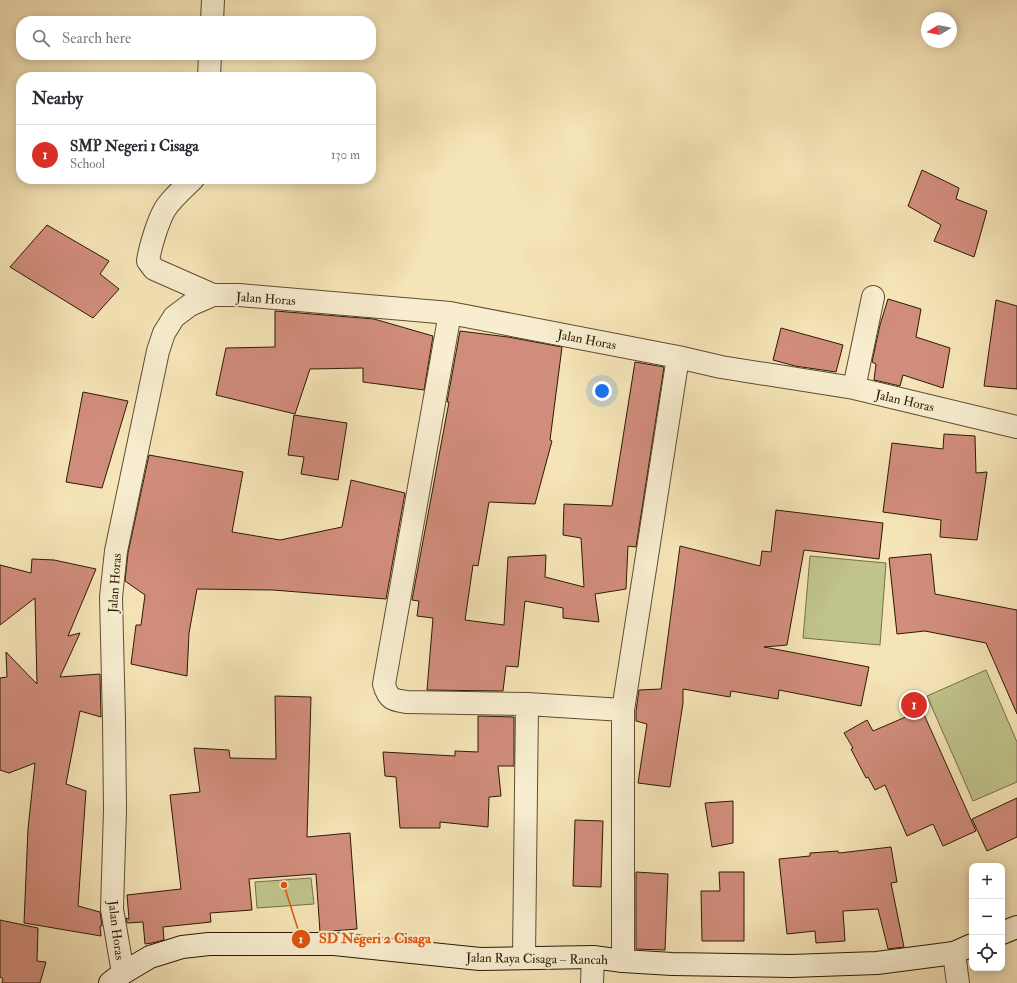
<!DOCTYPE html>
<meta charset="utf-8">
<style>
:root{--surface:#fff;--page:#f2f2f3;--text:#2b2b33;--muted:#7c7c81;--line:#e1e1e2;--accent:#d93025}
body{margin:0;font-family:"IM FELL Double Pica",serif;background:var(--page);color:var(--text)}
.controls{position:absolute;right:12px;bottom:12px;display:grid;overflow:hidden;border-radius:8px;box-shadow:0 2px 10px #0003}
.controls button{width:36px;height:36px;display:grid;place-items:center;padding:0;border:0;border-bottom:1px solid var(--line);background:var(--surface);color:var(--text);font:20px sans-serif}
.compass{position:absolute;left:921px;top:12px;width:36px;height:36px;border-radius:50%;background:var(--surface);box-shadow:0 2px 10px #0003;rotate:260deg}
.you{position:absolute;left:602px;top:391px;width:14px;height:14px;margin:-10px;border:3px solid #fff;border-radius:50%;background:#1a73e8;box-shadow:0 0 0 6px #1a73e833}
.badge{display:grid;place-items:center;width:26px;height:26px;border-radius:50%;background:var(--accent);color:#fff;font-size:13px;font-weight:700}
.pin{position:absolute;translate:-50% -50%;border:2px solid #fff;box-shadow:0 1px 4px #0006}
.list{margin:0;padding:0;list-style:none}
h2{display:flex;justify-content:space-between;align-items:center;height:52px;margin:0;padding:0 16px;font-size:17px}
h2 small{font-size:13px;font-weight:400;color:var(--muted)}
.list li{display:grid;grid-template-columns:26px 1fr auto;gap:12px;align-items:center;box-sizing:border-box;height:60px;padding:0 16px;border-top:1px solid var(--line)}
.list b{display:block;font-size:15px;white-space:nowrap}
.list p{margin:0;font-size:13px;white-space:nowrap;color:var(--muted)}
.list em{font-size:13px;font-style:normal;color:var(--muted)}
.icon{flex:none;width:22px;height:22px;fill:none;stroke:currentColor;stroke-width:2;stroke-linecap:round;stroke-linejoin:round}
.map{position:relative;flex:none;width:1017px;height:983px;overflow:hidden}
.search{position:absolute;background:var(--surface);box-shadow:0 2px 10px #0003;left:16px;top:16px;width:360px;height:44px;display:flex;align-items:center;gap:10px;box-sizing:border-box;padding:0 14px;border-radius:16px;color:var(--muted);font-size:15px}
.panel{position:absolute;background:var(--surface);box-shadow:0 2px 10px #0003;left:16px;top:72px;width:360px;height:112px;border-radius:16px}
.map>svg:first-child{display:block}
.green{fill:#c0c38b;stroke:#766f47}
.building{fill:#d18d7c;stroke:#2c1b03}
.lines{fill:none;stroke-linecap:round;stroke-linejoin:round}
.minor-casing{stroke:#5e4d30;stroke-width:24}
.secondary-casing{stroke:#2c1b03;stroke-width:24}
.minor{stroke:#f8edd0;stroke-width:22}
.secondary{stroke:#f8edd0;stroke-width:22}
.labels{text-anchor:middle;stroke-width:4;stroke-linejoin:round;paint-order:stroke}
.street-label{font-size:13px;fill:#2c1b03;stroke:#f8edd0}
.leader{fill:none;stroke:#df560c;stroke-width:1.5}
.callout-dot{fill:#df560c;stroke:#f8edd0;stroke-width:1.5}
.mark-label{font-size:12px;text-anchor:middle;font-weight:bold;fill:#fff}
.callout-label{font-size:14px;text-anchor:middle;font-weight:bold;fill:#df560c;stroke:#f8edd0;stroke-width:4;stroke-linejoin:round;paint-order:stroke}
</style>
<div class="map">
<svg width="1017" height="983" viewBox="0 0 1017 983">
<rect width="100%" height="100%" fill="#f5e4b7"/>
<filter id="stains"><feTurbulence type="fractalNoise" baseFrequency=".005" numOctaves="4"/><feColorMatrix values="0 0 0 0 .2 0 0 0 0 .09 0 0 0 0 .02 0 0 0 .5 -.17"/></filter>
<radialGradient id="worn" r=".72"><stop offset=".6" stop-color="#630" stop-opacity="0"/><stop offset="1" stop-color="#630" stop-opacity=".3"/></radialGradient>
<path class="green" d="M 810,556 L 886,563 L 880,645 L 803,638 Z
M 986,670 L 1017,742 L 1017,782 L 973,801 L 927,696 Z
M 311,878 L 314,904 L 257,908 L 255,882 Z"/>
<path class="building" d="M 922,170 L 959,188 L 956,199 L 987,211 L 974,257 L 934,241 L 941,225 L 908,206 Z
M 47,225 L 109,261 L 100,274 L 119,289 L 93,318 L 10,267 Z
M 888,299 L 921,309 L 916,337 L 950,348 L 943,388 L 903,375 L 900,386 L 874,380 L 876,364 L 872,362 L 880,325 Z
M 996,300 L 1017,306 L 1017,389 L 984,386 Z
M 275,311 L 374,319 L 433,336 L 424,390 L 363,382 L 363,368 L 310,369 L 295,414 L 216,395 L 226,348 L 275,347 Z
M 781,328 L 843,345 L 836,372 L 795,366 L 773,360 Z
M 460,331 L 508,337 L 562,347 L 550,440 L 552,441 L 535,504 L 489,502 L 478,566 L 473,565 L 465,620 L 504,625 L 508,557 L 546,555 L 545,577 L 584,587 L 581,538 L 563,535 L 564,504 L 612,506 L 635,362 L 664,367 L 636,547 L 628,546 L 626,589 L 595,594 L 599,622 L 563,618 L 563,608 L 525,601 L 518,667 L 506,666 L 503,691 L 427,690 L 433,618 L 417,616 L 419,601 L 412,600 L 449,402 L 447,402 Z
M 83,392 L 128,401 L 102,488 L 66,482 Z
M 294,415 L 347,423 L 338,480 L 301,474 L 304,457 L 288,455 Z
M 944,434 L 975,436 L 976,473 L 987,472 L 977,540 L 940,537 L 941,520 L 883,512 L 892,443 L 943,449 Z
M 149,455 L 243,472 L 232,532 L 280,540 L 342,527 L 351,480 L 405,493 L 386,599 L 273,590 L 197,589 L 189,633 L 187,676 L 131,664 L 136,625 L 141,625 L 145,595 L 125,581 L 128,553 Z
M 776,510 L 883,523 L 879,559 L 804,550 L 787,645 L 764,647 L 869,667 L 861,706 L 779,690 L 778,699 L 731,691 L 730,697 L 683,689 L 683,703 L 670,787 L 638,783 L 647,724 L 636,721 L 636,711 L 639,690 L 661,689 L 680,546 L 760,566 L 762,551 L 771,552 Z
M 931,554 L 935,594 L 1017,610 L 1017,714 L 986,643 L 925,631 L 897,634 L 889,558 Z
M 32,559 L 54,560 L 96,569 L 68,636 L 80,633 L 60,677 L 100,674 L 101,717 L 80,711 L 66,784 L 86,791 L 78,906 L 100,912 L 102,926 L 100,926 L 101,936 L 24,923 L 28,829 L 35,763 L 9,773 L 0,770 L 0,678 L 7,677 L 6,652 L 37,684 L 35,598 L 0,625 L 0,565 L 31,573 Z
M 275,696 L 311,697 L 307,837 L 350,833 L 357,929 L 320,932 L 316,874 L 249,879 L 252,910 L 210,913 L 211,922 L 163,927 L 164,940 L 152,943 L 145,944 L 143,922 L 127,923 L 126,918 L 129,919 L 127,895 L 181,889 L 170,795 L 200,792 L 194,748 L 229,750 L 230,758 L 276,759 Z
M 922,710 L 976,831 L 943,846 L 933,824 L 907,836 L 885,785 L 875,790 L 868,777 L 866,778 L 851,749 L 853,748 L 844,733 L 867,720 L 873,731 Z
M 478,716 L 514,717 L 514,766 L 498,766 L 501,796 L 489,797 L 488,827 L 440,822 L 440,828 L 400,828 L 396,777 L 385,776 L 383,752 L 455,756 L 455,751 L 478,752 Z
M 1017,798 L 1017,837 L 987,851 L 972,819 Z
M 733,801 L 733,843 L 712,847 L 705,803 Z
M 575,820 L 603,821 L 601,887 L 573,886 Z
M 891,847 L 897,882 L 891,883 L 904,947 L 888,949 L 878,909 L 843,911 L 845,941 L 816,943 L 815,931 L 787,934 L 779,859 L 810,856 L 810,853 L 838,851 L 839,853 Z
M 636,872 L 668,874 L 665,950 L 636,949 Z
M 719,872 L 744,872 L 744,941 L 702,941 L 701,891 L 720,891 Z
M 0,920 L 38,928 L 37,961 L 46,962 L 40,983 L 2,983 L 3,979 L 0,977 Z"/>
<g class="lines">
<g class="minor-casing">
<path id="minor" d="M 212,21 L 213,0
M 209,77 L 210,55
M 193,179 C 184,188 172,198 165,209 C 158,221 150,247 148,261 L 154,269 L 213,295
M 450,313 L 384,684 C 388,699 392,700 407,702 L 527,704 L 623,710
M 854,388 L 873,297
M 954,953 L 958,983
M 524,957 L 527,704
M 623,961 L 623,710 L 678,357
M 123,973 L 112,909 L 115,810 L 114,721 L 111,597 L 116,551 L 158,351 L 164,333 L 174,317 L 190,305 L 213,295 L 239,295 L 450,313 L 678,357 L 721,367 L 854,388 L 1017,427
M 592,983 L 593,957"/>
</g>
<g class="secondary-casing">
<path id="secondary" d="M 1002,933 L 1017,927
M 110,983 L 123,973 L 150,957 L 182,947 L 209,944 L 334,944 L 480,959 L 593,957 L 623,961 L 672,964 L 791,966 L 877,963 L 954,953 L 972,945"/>
</g>
<use href="#minor" class="minor"/>
<use href="#secondary" class="secondary"/>
</g>
<g class="labels">
<g class="street-label">
<text transform="translate(266 298) rotate(4)" y="5">Jalan Horas</text>
<text transform="translate(587 339) rotate(11)" y="5">Jalan Horas</text>
<text transform="translate(905 400) rotate(13)" y="5">Jalan Horas</text>
<text transform="translate(114 583) rotate(-86)" y="5">Jalan Horas</text>
<text transform="translate(117 930) rotate(83)" y="5">Jalan Horas</text>
<text transform="translate(537 958) rotate(1)" y="5">Jalan Raya Cisaga – Rancah</text>
</g>
</g>
<path class="leader" d="M284 885L301 939"/>
<g class="callout-dot">
<circle cx="284" cy="885" r="4"/>
<circle cx="301" cy="939" r="10"/>
</g>
<g class="mark-label">
<text x="301" y="943">1</text>
</g>
<g class="callout-label">
<text x="375" y="943">SD Negeri 2 Cisaga</text>
</g>
<rect width="100%" height="100%" filter="url(#stains)"/>
<rect width="100%" height="100%" fill="url(#worn)"/>
</svg>
<div class="controls">
<button>+</button>
<button>−</button>
<button><svg class="icon" aria-label="locate" viewBox="0 0 24 24"><circle cx="12" cy="12" r="6"/><path d="M12 2v4M12 18v4M2 12h4M18 12h4"/></svg></button>
</div>
<svg class="compass" viewBox="-18 -18 36 36"><path d="M0-13l5 13h-10z" fill="#e53935"/><path d="M0 13l5-13h-10z" fill="#7c7c81"/></svg>
<div class="you"></div>
<div class="pin badge" style="left:914px;top:705px">1</div>
<div class="search"><svg class="icon" aria-label="search" viewBox="0 0 24 24"><circle cx="10" cy="10" r="6"/><path d="M15 15l6 6"/></svg>Search here</div>
<section class="panel">
<h2>Nearby<small></small></h2>
<ul class="list">
<li><span class="badge">1</span><div><b>SMP Negeri 1 Cisaga</b><p>School</p></div><em>130 m</em></li>
</ul>
</section>
</div>
